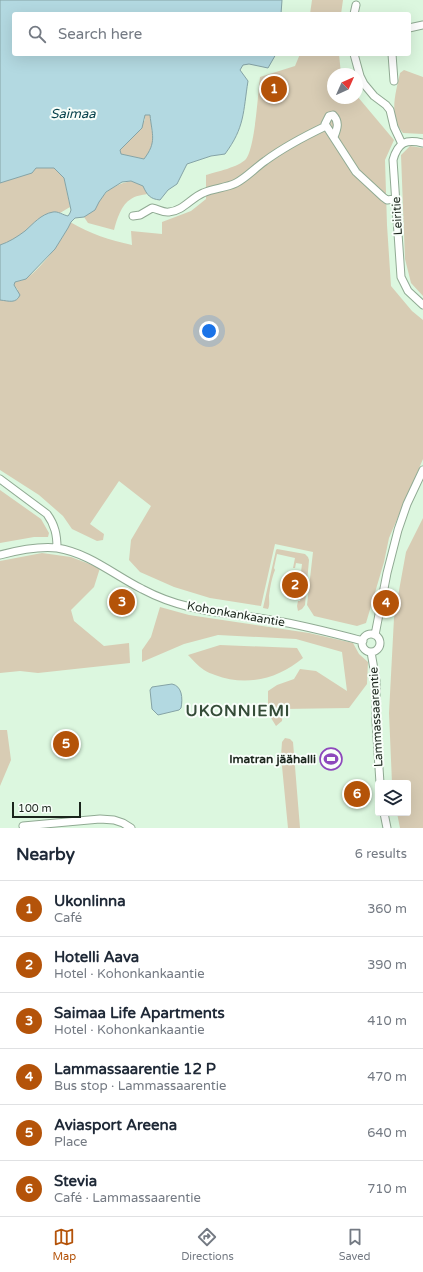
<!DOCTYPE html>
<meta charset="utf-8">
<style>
:root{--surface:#fff;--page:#f6f6f7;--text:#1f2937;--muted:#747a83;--line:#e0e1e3;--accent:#b45309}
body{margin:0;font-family:"Varela Round",sans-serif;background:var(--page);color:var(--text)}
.controls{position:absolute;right:12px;bottom:12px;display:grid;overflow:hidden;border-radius:4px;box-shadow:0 4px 16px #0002}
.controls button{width:36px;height:36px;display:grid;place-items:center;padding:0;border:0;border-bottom:1px solid var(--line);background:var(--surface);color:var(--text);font:20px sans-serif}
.compass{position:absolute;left:327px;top:68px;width:36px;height:36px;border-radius:50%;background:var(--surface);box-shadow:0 4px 16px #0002;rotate:45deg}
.scale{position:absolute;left:12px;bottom:10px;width:69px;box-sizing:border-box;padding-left:4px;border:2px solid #1b251c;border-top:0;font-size:11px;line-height:14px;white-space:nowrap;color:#1b251c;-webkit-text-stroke:3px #f8fef9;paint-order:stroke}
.you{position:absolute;left:209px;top:331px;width:14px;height:14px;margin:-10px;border:3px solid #fff;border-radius:50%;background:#1a73e8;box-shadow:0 0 0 6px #1a73e833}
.badge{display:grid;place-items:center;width:26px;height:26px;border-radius:50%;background:var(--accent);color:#fff;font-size:13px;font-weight:700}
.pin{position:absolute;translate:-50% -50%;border:2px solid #fff;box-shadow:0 1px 4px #0006}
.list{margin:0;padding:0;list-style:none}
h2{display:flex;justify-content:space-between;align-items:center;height:52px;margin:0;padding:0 16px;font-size:17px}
h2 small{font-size:13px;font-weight:400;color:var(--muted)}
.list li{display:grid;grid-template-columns:26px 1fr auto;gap:12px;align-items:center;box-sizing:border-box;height:56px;padding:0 16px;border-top:1px solid var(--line)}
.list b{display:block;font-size:15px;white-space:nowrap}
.list p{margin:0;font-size:13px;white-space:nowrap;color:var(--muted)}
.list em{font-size:13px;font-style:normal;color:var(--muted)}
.icon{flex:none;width:22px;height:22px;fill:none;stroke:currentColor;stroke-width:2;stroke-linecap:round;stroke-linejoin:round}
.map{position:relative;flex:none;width:423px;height:828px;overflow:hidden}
.search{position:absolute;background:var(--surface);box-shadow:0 4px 16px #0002;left:12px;right:12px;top:12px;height:44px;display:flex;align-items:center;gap:10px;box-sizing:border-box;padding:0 14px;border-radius:4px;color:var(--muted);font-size:15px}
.sheet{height:388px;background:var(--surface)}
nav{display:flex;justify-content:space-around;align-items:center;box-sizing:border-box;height:56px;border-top:1px solid var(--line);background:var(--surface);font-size:11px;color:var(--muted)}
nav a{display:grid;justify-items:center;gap:2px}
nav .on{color:var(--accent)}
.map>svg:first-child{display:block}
.green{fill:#d8ccb4}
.water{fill:#b3d9e1;stroke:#85a3a6;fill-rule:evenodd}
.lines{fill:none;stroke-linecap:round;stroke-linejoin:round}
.minor-casing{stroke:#90aa93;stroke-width:9}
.minor{stroke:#fff;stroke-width:7}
.labels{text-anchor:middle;stroke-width:4;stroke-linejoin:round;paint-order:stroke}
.street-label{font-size:12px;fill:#1b251c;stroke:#f8fef9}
.poi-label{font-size:12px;font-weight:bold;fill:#1b251c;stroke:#f8fef9;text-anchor:end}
.water-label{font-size:13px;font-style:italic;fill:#07424c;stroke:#f8fef9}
.district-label{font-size:16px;font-weight:bold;letter-spacing:1px;fill:#354c38;stroke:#f8fef9}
</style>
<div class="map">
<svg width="423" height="828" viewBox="0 0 423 828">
<rect width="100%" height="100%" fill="#dcf7df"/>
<path class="green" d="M 312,0 L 343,0 L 341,14 L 310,14 Z
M 300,54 L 339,54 L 341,74 L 333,74 L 333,98 L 357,98 L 357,96 L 394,140 L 385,160 L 387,225 L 391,286 L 412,311 L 423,320 L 423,459 L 389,538 L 384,562 L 366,623 L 357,626 L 314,616 L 307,605 L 313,552 L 275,544 L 261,606 L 210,598 L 174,587 L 140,572 L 129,560 L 131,540 L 151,506 L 119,481 L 90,524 L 104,534 L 103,540 L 97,541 L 72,529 L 63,516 L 39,495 L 0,470 L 0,300 L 18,290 L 14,285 L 15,282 C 19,281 24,280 27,278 C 41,268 65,238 70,222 C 91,234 109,240 132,245 L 131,231 L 162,234 L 162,222 L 191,211 L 206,199 L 206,175 C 216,172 239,167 246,159 C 255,148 258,93 260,77 L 295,66 Z
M 404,70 L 423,77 L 423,134 L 403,133 C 388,116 396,92 400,73 Z
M 145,115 L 150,115 L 153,141 L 151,149 L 144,159 L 121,154 L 120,150 L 145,120 Z
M 410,146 L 423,148 L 423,296 L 411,283 L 405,259 L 401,155 Z
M 35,168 L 54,168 L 64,178 L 70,207 L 60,213 C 45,210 36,222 25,231 C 18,237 9,242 0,245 L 0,183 Z
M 131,181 L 143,186 L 147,194 C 142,195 135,196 131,199 C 121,205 117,219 114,230 L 88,223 L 84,217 C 98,209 94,206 103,196 C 109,188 121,183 131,181 Z
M 0,490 L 41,519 L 49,533 L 48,537 L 34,537 L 0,543 Z
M 423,518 L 423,828 L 400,828 L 397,813 L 408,813 L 408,783 L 392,783 L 389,713 L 394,618 L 406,552 Z
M 277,549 L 305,554 L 308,557 L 309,560 L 305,605 L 302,609 L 298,611 L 297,606 L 298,601 L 300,601 L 301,596 L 299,595 L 303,574 L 295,573 L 295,571 L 301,572 L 302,564 L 296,563 L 295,568 L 293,568 L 295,558 L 277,554 L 274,568 L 275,570 C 272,577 270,587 269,596 C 269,601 270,605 268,609 L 263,608 L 276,550 Z
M 42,553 L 71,557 L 100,568 L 94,587 L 71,610 L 74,621 L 104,646 L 129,643 L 130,663 L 38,673 L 20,671 L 0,673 L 0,561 Z
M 160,607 L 189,615 L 309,633 L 353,643 L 359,654 L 368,662 L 367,684 L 349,708 L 283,709 L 282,721 L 276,726 L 268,713 L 268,691 L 277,685 L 294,679 L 300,669 L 316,671 L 347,691 L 342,652 L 296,639 L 218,635 L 184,644 L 142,662 L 142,650 L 151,637 Z
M 220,645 L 297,648 L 303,658 C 278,679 246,687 215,675 C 212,674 207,672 204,670 C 198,666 193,660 188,655 Z
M 0,730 L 7,730 L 11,760 L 0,786 Z
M 285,738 L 290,739 L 293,742 L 300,828 L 288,828 L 281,756 L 282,742 Z"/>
<path class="water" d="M 0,0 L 282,0 L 281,14 L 14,14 L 14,54 L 276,54 L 268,68 L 249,64 L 243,65 L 240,70 L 248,81 C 243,112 245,127 225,154 L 211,156 L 187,164 L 177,184 L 168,190 L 160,200 C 150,199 147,195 143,186 L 131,181 L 122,182 L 106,192 L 99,202 L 95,210 L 84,217 L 75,218 L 71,222 L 68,228 L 55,249 L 26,279 L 15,282 L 14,285 L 20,295 C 16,304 9,301 0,300 L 0,245 C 9,242 17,237 25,231 C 33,224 41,214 53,212 C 58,211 63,215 68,216 L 70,213 L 71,210 L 64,178 L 54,168 L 36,168 L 32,173 L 0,183 ZM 145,115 L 150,115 C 152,135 157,142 144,159 L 121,154 L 120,150 L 142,128 Z
M 172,684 C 182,686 183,698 181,708 L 179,710 L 158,715 L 152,709 L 150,690 L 152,687 Z"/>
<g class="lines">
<g class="minor-casing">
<path id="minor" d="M 354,14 L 356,5
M 409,28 L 423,25
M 354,54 L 360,76 L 364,84 L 374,96 L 386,105 L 390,110 L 394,127 L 402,144
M 392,54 L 394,81
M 334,137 C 337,129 340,122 333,115 L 329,116 L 325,124 L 356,172 L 383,197 L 387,200 L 395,199
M 423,143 C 406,139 398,142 393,160 L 401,277 L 408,291 L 423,305
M 133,216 L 140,215 L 152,208 C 158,209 163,213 169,212 C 183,211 191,198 203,193 C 214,188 226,188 236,183 C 246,178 255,168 265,161 C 284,147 305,136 326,126
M 0,479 L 47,514 C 55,525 57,535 57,548
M 0,555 C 19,550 38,546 57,548 C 89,553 114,575 142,589 C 157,597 173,603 190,607 C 217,614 244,615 271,620 C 302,625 333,633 363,641
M362 643a9 9 0 1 1 18 0a9 9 0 1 1-18 0Z
M 375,635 L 387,573 L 398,530 L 407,504 L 423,470
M 371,652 L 376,681 L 376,722 L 380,783
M 384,813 L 387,828
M 24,828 L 23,826 L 100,819 L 114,820 L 123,823 L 131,828"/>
</g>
<use href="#minor" class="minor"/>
</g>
<defs>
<g id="stadium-ring" transform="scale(1.15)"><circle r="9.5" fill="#f8fef9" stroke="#8d48bc" stroke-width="1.5"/><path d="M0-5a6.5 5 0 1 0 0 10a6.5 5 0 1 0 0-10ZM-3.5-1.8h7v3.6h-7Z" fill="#8d48bc"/></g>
</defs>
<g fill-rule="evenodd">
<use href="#stadium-ring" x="331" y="759"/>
</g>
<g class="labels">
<g class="street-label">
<text transform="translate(397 216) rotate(-93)" y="4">Leiritie</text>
<text transform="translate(236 614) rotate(10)" y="4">Kohonkankaantie</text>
<text transform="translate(376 717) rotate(-93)" y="4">Lammassaarentie</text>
</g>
<g class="poi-label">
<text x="316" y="763">Imatran jäähalli</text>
</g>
<g class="water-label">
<text x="73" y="118">Saimaa</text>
</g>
<g class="district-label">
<text x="238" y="716">UKONNIEMI</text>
</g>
</g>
</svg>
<div class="controls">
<button><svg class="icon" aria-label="layers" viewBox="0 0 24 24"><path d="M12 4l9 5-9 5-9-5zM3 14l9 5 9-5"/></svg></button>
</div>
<svg class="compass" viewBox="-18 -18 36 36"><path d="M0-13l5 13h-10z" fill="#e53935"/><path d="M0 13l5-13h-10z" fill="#747a83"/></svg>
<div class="scale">100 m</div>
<div class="you"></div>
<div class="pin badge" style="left:274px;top:89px">1</div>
<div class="pin badge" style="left:295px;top:585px">2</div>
<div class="pin badge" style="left:122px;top:602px">3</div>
<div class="pin badge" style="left:386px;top:603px">4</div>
<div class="pin badge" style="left:66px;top:744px">5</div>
<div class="pin badge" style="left:357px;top:794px">6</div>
<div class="search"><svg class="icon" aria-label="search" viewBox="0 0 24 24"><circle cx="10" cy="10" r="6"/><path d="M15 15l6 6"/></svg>Search here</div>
</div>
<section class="sheet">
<h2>Nearby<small>6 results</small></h2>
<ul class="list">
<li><span class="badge">1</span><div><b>Ukonlinna</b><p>Café</p></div><em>360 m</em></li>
<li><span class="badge">2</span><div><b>Hotelli Aava</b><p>Hotel · Kohonkankaantie</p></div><em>390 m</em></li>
<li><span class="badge">3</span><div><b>Saimaa Life Apartments</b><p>Hotel · Kohonkankaantie</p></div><em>410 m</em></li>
<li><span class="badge">4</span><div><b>Lammassaarentie 12 P</b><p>Bus stop · Lammassaarentie</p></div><em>470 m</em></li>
<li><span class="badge">5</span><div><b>Aviasport Areena</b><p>Place</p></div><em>640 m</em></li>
<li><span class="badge">6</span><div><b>Stevia</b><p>Café · Lammassaarentie</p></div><em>710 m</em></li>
</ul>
</section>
<nav>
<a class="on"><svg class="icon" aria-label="map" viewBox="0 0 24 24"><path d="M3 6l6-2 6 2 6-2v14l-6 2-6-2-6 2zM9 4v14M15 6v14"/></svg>Map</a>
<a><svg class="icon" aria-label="directions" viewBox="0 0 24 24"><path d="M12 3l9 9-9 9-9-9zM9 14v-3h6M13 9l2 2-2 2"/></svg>Directions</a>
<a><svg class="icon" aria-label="saved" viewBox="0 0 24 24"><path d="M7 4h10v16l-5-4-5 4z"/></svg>Saved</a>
</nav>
